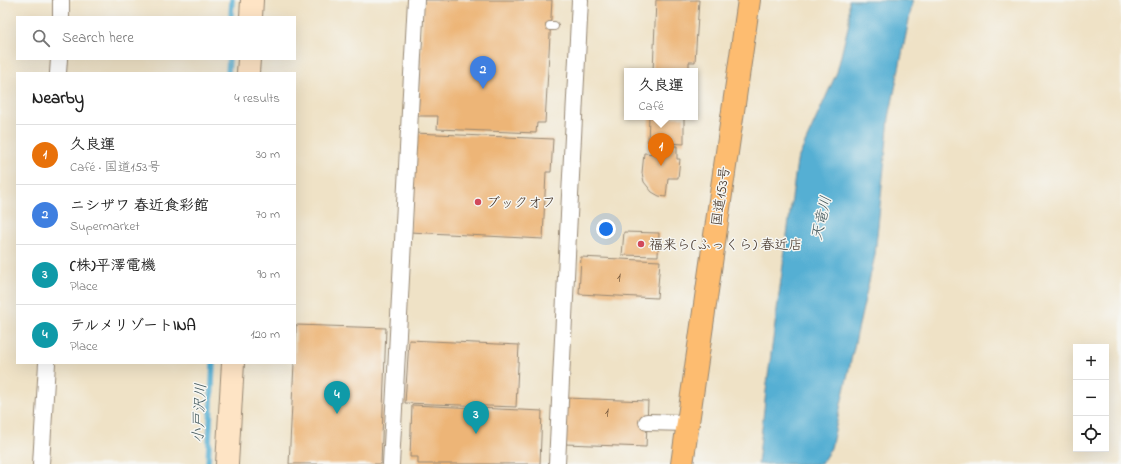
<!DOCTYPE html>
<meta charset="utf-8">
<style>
:root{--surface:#fff;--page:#f6f6f6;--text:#222;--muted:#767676;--line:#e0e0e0;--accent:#0b8043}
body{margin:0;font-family:"Indie Flower","Klee One",sans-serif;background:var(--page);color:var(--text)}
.controls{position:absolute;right:12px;bottom:12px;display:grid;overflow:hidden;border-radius:0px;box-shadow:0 4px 16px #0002}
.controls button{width:36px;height:36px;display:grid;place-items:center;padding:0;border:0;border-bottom:1px solid var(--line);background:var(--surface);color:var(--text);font:20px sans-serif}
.you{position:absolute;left:606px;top:229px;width:14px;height:14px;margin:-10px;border:3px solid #fff;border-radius:50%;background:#1a73e8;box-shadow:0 0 0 6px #1a73e833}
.badge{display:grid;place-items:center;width:26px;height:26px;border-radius:50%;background:var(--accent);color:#fff;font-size:13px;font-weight:700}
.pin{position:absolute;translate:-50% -33px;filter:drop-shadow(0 1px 2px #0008)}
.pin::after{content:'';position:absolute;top:21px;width:14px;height:12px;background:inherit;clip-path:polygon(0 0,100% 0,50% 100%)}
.popup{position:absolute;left:624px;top:68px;width:74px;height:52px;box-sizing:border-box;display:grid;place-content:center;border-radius:0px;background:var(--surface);filter:drop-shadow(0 1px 3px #0005);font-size:13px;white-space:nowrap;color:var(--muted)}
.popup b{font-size:15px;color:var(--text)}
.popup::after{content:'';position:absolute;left:50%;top:100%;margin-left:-8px;border:8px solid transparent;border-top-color:var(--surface)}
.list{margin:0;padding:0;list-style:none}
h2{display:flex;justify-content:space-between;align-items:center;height:52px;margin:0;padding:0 16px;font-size:17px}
h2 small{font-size:13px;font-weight:400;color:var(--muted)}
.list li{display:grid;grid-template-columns:26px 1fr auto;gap:12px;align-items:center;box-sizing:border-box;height:60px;padding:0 16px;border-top:1px solid var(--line)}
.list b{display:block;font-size:15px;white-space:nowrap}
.list p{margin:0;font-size:13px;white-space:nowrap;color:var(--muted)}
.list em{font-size:13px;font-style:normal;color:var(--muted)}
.icon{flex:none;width:22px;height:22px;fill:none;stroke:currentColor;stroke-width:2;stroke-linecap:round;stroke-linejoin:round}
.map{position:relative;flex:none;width:1121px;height:464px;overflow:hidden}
.search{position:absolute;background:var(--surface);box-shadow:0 4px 16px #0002;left:16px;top:16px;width:280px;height:44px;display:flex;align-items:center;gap:10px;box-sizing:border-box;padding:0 14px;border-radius:0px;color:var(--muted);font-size:15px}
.panel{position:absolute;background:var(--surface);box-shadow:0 4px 16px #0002;left:16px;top:72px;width:280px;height:292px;border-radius:0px}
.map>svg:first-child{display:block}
.water{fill:#55afd3;stroke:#486c78}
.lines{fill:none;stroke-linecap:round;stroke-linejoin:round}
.stream{stroke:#55afd3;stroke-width:5.5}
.building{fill:#edb577}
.lane-casing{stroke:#958672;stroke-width:10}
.street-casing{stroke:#958672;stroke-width:18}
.secondary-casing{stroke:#958672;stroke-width:24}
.highway-casing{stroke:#958672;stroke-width:24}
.lane{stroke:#fff;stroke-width:8}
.street{stroke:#fff;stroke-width:16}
.secondary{stroke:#fee4c5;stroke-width:22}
.highway{stroke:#fdbc6f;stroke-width:22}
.poi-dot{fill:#d1495b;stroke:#f6f6f2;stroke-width:1.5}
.labels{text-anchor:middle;stroke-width:3;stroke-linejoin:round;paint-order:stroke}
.number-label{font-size:12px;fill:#684d34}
.street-label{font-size:14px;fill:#3b2a1e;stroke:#f6f6f2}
.poi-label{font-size:14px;fill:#3b2a1e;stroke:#f6f6f2;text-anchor:start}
.water-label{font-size:15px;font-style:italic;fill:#44595d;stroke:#f6f6f2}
</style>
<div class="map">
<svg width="1121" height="464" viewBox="0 0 1121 464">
<rect width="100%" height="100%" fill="#f6f6f2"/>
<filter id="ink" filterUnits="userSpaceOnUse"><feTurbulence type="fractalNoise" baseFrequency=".025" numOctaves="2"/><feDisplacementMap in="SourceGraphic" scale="8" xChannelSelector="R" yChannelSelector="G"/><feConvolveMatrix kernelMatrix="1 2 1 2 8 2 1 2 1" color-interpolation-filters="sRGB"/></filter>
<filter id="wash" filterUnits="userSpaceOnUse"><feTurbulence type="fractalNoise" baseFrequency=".012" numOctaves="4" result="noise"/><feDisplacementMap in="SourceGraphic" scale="16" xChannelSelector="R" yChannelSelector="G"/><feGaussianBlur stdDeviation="0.9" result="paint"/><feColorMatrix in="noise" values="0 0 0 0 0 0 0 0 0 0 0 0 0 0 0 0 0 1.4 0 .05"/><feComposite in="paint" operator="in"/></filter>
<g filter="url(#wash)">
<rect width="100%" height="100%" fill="#efe2c6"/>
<path class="water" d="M 849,0 L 913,0 L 889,118 L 875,255 L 831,448 L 821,464 L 758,464 L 766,391 L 797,161 L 837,72 L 849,23 Z"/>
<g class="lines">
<path class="stream" d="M 231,17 L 232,0
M 228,73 L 229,59
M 208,464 L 213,363"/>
</g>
<g id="blocks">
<path class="building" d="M 424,0 L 552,0 L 545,123 L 537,123 L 536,133 L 437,129 L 438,116 L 418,116 Z
M 656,0 L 699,0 L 695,62 L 689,62 L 689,71 L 653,71 Z
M 649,117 L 684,117 L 684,144 L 648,142 Z
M 414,133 L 553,139 L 551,172 L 546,172 L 543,239 L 410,232 Z
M 667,146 L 677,146 L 677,159 L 680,159 L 678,178 L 668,178 L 666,197 L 659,196 L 652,192 L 644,182 L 642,173 L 644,153 L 656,154 L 657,152 L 667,152 Z
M 624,232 L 659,233 L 658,256 L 622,255 Z
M 581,257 L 660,261 L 657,298 L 579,294 Z
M 296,325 L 386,328 L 381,464 L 289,464 L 294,363 L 295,363 Z
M 409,340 L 519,345 L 516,407 L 405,403 Z
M 566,398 L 648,401 L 646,447 L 565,444 Z
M 412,405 L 542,411 L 540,464 L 418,464 L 418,457 L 410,457 Z"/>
</g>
</g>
<g filter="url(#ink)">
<use href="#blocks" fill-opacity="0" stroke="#958672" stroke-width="1"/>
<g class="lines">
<g class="lane-casing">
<path id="lane" d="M 550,26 L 554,26"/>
</g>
<g class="street-casing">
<path id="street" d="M 61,17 L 61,0
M 58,73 L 59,59
M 647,422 L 688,423
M 41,464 L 47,363
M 391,464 L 416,0
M 557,464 C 564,309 572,155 580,0"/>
</g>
<g class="secondary-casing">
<path id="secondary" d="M 251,17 L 252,0
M 248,73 L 249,59
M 227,464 L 233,363"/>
</g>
<g class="highway-casing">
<path id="highway" d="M 682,464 L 749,0"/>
</g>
<use href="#lane" class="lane"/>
<use href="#street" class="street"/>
<use href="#secondary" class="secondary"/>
<use href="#highway" class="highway"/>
</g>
</g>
<g class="poi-dot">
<circle cx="478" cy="202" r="4"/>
<circle cx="641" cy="244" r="4"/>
</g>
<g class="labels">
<g class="number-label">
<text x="619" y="281">1</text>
<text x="607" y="416">1</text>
</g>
<g class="street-label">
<text transform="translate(720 196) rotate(-82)" y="5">国道153号</text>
</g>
<g class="poi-label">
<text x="486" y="207">ブックオフ</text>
<text x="649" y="249">福来ら(ふっくら) 春近店</text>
</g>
<g class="water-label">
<text transform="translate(821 218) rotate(-77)" y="5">天竜川</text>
<text transform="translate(199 413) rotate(-87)" y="5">小戸沢川</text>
</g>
</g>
</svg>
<div class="controls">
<button>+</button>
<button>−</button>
<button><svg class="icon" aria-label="locate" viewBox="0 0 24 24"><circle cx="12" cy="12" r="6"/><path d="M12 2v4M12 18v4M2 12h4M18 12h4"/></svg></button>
</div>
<div class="you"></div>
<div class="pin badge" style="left:661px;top:166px;background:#e8710a">1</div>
<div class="popup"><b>久良運</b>Café</div>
<div class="pin badge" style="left:483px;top:89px;background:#3f7fe0">2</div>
<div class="pin badge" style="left:476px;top:434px;background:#0f9aa8">3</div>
<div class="pin badge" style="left:337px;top:414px;background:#0f9aa8">4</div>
<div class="search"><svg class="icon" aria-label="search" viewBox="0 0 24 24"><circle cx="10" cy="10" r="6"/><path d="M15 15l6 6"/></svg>Search here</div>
<section class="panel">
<h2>Nearby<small>4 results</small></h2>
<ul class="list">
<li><span class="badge" style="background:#e8710a">1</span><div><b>久良運</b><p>Café · 国道153号</p></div><em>30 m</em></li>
<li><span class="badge" style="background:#3f7fe0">2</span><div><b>ニシザワ 春近食彩館</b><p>Supermarket</p></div><em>70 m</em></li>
<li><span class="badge" style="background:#0f9aa8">3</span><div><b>(株)平澤電機</b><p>Place</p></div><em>90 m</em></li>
<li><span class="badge" style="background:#0f9aa8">4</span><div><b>テルメリゾートINA</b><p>Place</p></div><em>120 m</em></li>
</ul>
</section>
</div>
